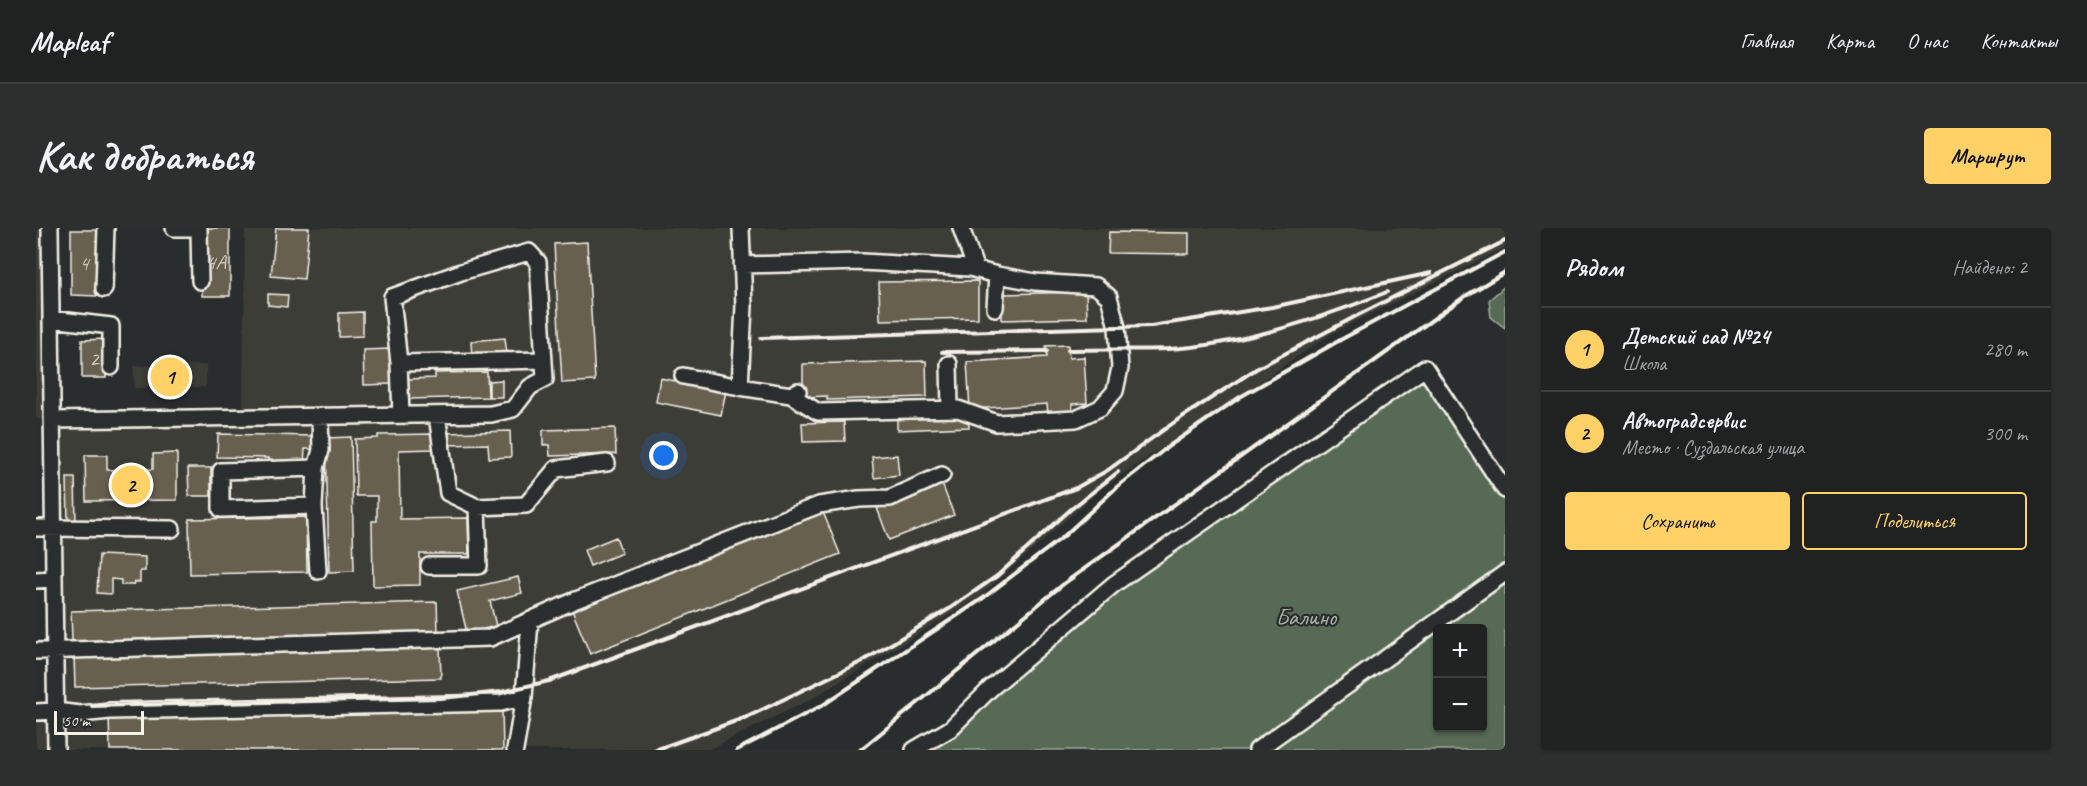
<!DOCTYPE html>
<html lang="ru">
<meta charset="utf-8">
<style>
:root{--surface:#202222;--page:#2d2f2f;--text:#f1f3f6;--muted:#a2a4a5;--line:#3d3f40;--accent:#ffd166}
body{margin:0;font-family:Caveat,sans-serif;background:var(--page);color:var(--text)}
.controls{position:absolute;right:18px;bottom:18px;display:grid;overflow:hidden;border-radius:6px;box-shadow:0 2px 4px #0004}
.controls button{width:54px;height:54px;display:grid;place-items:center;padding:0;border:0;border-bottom:2px solid var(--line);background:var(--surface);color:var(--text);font:30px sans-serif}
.scale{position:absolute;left:18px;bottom:15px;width:90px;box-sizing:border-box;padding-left:6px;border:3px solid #f4f1e8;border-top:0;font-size:16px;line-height:21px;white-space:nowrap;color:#f4f1e8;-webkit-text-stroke:4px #2a2d2e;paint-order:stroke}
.you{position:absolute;left:628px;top:228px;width:21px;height:21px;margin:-15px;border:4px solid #fff;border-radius:50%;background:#1a73e8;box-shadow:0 0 0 9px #1a73e833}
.badge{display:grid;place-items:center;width:39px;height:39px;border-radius:50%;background:var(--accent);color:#111;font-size:20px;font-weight:700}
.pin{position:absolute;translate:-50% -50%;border:3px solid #fff;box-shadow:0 2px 6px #0006}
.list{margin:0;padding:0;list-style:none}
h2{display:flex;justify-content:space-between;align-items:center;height:78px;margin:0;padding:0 24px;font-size:26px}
h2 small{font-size:20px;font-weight:400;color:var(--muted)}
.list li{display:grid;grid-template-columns:39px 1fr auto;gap:18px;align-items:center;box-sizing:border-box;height:84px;padding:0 24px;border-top:2px solid var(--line)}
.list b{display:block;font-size:22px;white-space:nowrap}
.list p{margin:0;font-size:20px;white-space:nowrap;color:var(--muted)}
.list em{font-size:20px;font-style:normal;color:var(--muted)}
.actions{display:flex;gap:12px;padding:18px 24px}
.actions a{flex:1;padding:14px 0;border:2px solid var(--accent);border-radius:6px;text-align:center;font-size:21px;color:var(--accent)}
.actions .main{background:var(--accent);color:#111}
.map{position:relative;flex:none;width:1469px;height:522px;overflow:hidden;border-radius:6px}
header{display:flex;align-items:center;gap:36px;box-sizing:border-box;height:84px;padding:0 30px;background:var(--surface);border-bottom:2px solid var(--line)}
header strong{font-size:28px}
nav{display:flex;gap:33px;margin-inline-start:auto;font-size:21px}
.intro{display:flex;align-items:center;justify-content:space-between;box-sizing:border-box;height:144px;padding:0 36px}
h1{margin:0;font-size:42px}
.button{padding:15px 27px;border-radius:6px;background:var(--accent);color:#111;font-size:21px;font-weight:700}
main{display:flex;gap:36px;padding:0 36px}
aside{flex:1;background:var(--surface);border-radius:6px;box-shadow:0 2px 4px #0004}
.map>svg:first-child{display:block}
.built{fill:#3d3c38}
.green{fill:#566a54;stroke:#a5ae9e;stroke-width:1.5;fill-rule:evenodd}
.building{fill:#686050;stroke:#f4f1e8;stroke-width:1.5}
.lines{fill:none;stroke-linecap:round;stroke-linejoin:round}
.minor-casing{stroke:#f4f1e8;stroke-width:20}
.minor{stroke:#2a2d2e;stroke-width:15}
.rail{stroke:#f4f1e8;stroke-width:4}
.labels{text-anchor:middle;stroke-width:4.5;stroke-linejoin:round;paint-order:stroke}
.number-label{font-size:21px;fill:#d1cdc2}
.park-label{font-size:24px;fill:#adb4a5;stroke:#2a2d2e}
</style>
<header>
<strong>Mapleaf</strong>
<nav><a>Главная</a><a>Карта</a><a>О нас</a><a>Контакты</a></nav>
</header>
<div class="intro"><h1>Как добраться</h1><a class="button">Маршрут</a></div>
<main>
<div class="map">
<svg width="1469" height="522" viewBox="0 0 1469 522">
<rect width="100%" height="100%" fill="#2a2d2e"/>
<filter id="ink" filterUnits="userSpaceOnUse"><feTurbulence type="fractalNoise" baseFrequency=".0167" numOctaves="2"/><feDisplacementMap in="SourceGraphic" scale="12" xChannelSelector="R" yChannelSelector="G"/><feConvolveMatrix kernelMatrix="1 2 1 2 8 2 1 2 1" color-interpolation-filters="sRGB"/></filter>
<g filter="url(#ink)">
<path class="built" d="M 0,0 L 12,0 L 10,193 L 0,190 Z
M 209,0 L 1469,0 L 1469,20 L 1298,104 L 1066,260 L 943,369 L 775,471 L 672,522 L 0,522 L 0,480 L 11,480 L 12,357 L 19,190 L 207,188 Z
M 170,137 L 170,159 L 98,160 L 98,138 Z"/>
<path class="green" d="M 1469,58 L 1469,100 L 1455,89 L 1453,72 Z
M 1386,147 L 1469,272 L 1469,522 L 891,522 L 963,441 ZM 1402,400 L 1446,400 L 1446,500 L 1402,500 Z"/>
<path class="building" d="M 166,0 L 194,0 L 194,68 L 166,68 Z
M 240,0 L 273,0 L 268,51 L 235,48 Z
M 35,2 L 62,2 L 61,68 L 35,67 Z
M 1073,4 L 1153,5 L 1153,26 L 1072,25 Z
M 551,14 L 559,153 L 526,155 L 518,16 Z
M 942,53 L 942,90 L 844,92 L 843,54 Z
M 1050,64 L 1051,90 L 966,92 L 966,66 Z
M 232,66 L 252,67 L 251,79 L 232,77 Z
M 327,84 L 327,108 L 303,109 L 303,85 Z
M 469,110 L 471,126 L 436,129 L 435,113 Z
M 70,111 L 70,150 L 46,150 L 46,112 Z
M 1032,117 L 1033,130 L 1048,129 L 1051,175 L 1036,176 L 1036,186 L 1012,187 L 1011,176 L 934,181 L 931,134 L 1011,129 L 1010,118 Z
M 355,121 L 356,156 L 328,157 L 327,122 Z
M 890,133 L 891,169 L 791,172 L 791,168 L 767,169 L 767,136 Z
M 451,144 L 452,169 L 371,171 L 370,151 L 399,150 L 399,145 Z
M 624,150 L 690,163 L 685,187 L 620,174 Z
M 466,152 L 466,169 L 453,169 L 453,153 Z
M 932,188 L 933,199 L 861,202 L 861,190 Z
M 808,194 L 809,213 L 767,214 L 766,195 Z
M 579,200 L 580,226 L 514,228 L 513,217 L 507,217 L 507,202 Z
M 474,203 L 475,229 L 453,230 L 452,216 L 410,217 L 410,205 Z
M 182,206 L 276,208 L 276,221 L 269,221 L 268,236 L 232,235 L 232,230 L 181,229 Z
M 397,206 L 398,221 L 363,222 L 364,291 L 432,290 L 433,326 L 384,326 L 384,357 L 337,358 L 336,293 L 341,293 L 341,268 L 320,268 L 319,211 L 342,210 L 342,207 Z
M 315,209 L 318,343 L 293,344 L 290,210 Z
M 141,225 L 141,272 L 50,273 L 49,227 L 71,227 L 71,242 L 117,241 L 117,226 Z
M 861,227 L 863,247 L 838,250 L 836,229 Z
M 152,240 L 175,240 L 175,268 L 153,268 Z
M 31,250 L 39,250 L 40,294 L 32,294 Z
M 906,256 L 918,287 L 853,312 L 841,280 Z
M 785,279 L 804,326 L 554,426 L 535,380 Z
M 270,289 L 271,344 L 154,346 L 153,291 Z
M 580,309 L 586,325 L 554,338 L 548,322 Z
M 63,327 L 109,329 L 109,343 L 104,343 L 104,354 L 98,354 L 97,357 L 85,357 L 85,352 L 75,351 L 75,366 L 61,365 Z
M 482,349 L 486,365 L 454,373 L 460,398 L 431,405 L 421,363 Z
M 401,374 L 402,404 L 36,413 L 35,383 Z
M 404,420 L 405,450 L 39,459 L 38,429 Z
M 466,480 L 467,522 L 74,522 L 73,488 Z"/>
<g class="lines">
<g class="minor-casing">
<path id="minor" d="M 14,0 L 20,522
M 138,0 L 163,0
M 705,0 L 708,78 L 704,159 L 755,167 L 762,163
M 925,0 L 940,42
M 163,1 L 164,53
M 706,37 L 826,34 L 934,40 L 961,47 L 959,80
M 68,61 L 70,0
M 15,91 L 75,98 L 75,139
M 363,135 L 508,132
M 913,136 L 914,181
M 647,148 L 704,159
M 755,167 L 782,184 L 922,181 L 961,195 L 1040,191 L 1064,180 L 1079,163 L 1084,140 L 1081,99 L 1073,69 L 1060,58 L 999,54 L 961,47
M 16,192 L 455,186 L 477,181 L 494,159 L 509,151 L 502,34 L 493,24 L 425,44 L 356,69 L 363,135 L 365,187
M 280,240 L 285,222 L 284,189
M 278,278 L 280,240 L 185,243 L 185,281 L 278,278 L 282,343
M 441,279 L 490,277 L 520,241 L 571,235
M 0,300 L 136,301
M 393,338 L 443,338 L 441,279 L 412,265 L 401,187
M 0,352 L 17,351
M 0,423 L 454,410 L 540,372 L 783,277 L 823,271 L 854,270 L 906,247
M 0,484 L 19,483 L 44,486 L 74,483 L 465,475 L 488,469
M 479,522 L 488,469 L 494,393
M 878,522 L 914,501 L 954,461 L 1078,356 L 1389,140 L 1469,262
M 1221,522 L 1469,345"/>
</g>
<use href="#minor" class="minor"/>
<path class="rail" d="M 725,110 L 1115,98 L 1236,79 L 1395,45
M 1032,122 C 1066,121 1100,122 1133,121 C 1203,117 1286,90 1351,64
M 906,124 L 1011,123
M 56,478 L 405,470 L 465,464 L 513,453 L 1040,260 L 1072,242 L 1140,193 L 1220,141 L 1324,86 L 1469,13
M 619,522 L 711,489 L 827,433 L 913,381 L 961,348 L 1034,282 L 1082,244
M 701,522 L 787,477 L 946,371 L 1027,309 L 1082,258 L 1133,218 L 1204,169 L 1306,111 L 1469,24
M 824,522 L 1030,354 L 1428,69 L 1469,44"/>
</g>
</g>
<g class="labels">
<g class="number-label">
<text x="180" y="41">4А</text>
<text x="48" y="42">4</text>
<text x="58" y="138">2</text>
</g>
<g class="park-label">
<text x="1270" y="397">Балино</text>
</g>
</g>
</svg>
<div class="controls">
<button>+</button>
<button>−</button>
</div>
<div class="scale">50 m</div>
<div class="you"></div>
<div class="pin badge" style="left:134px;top:149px">1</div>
<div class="pin badge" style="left:95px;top:257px">2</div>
</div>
<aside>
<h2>Рядом<small>Найдено: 2</small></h2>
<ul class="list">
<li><span class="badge">1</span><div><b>Детский сад №24</b><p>Школа</p></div><em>280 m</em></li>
<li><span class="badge">2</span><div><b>Автоградсервис</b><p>Место · Суздальская улица</p></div><em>300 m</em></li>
</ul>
<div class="actions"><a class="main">Сохранить</a><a>Поделиться</a></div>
</aside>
</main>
